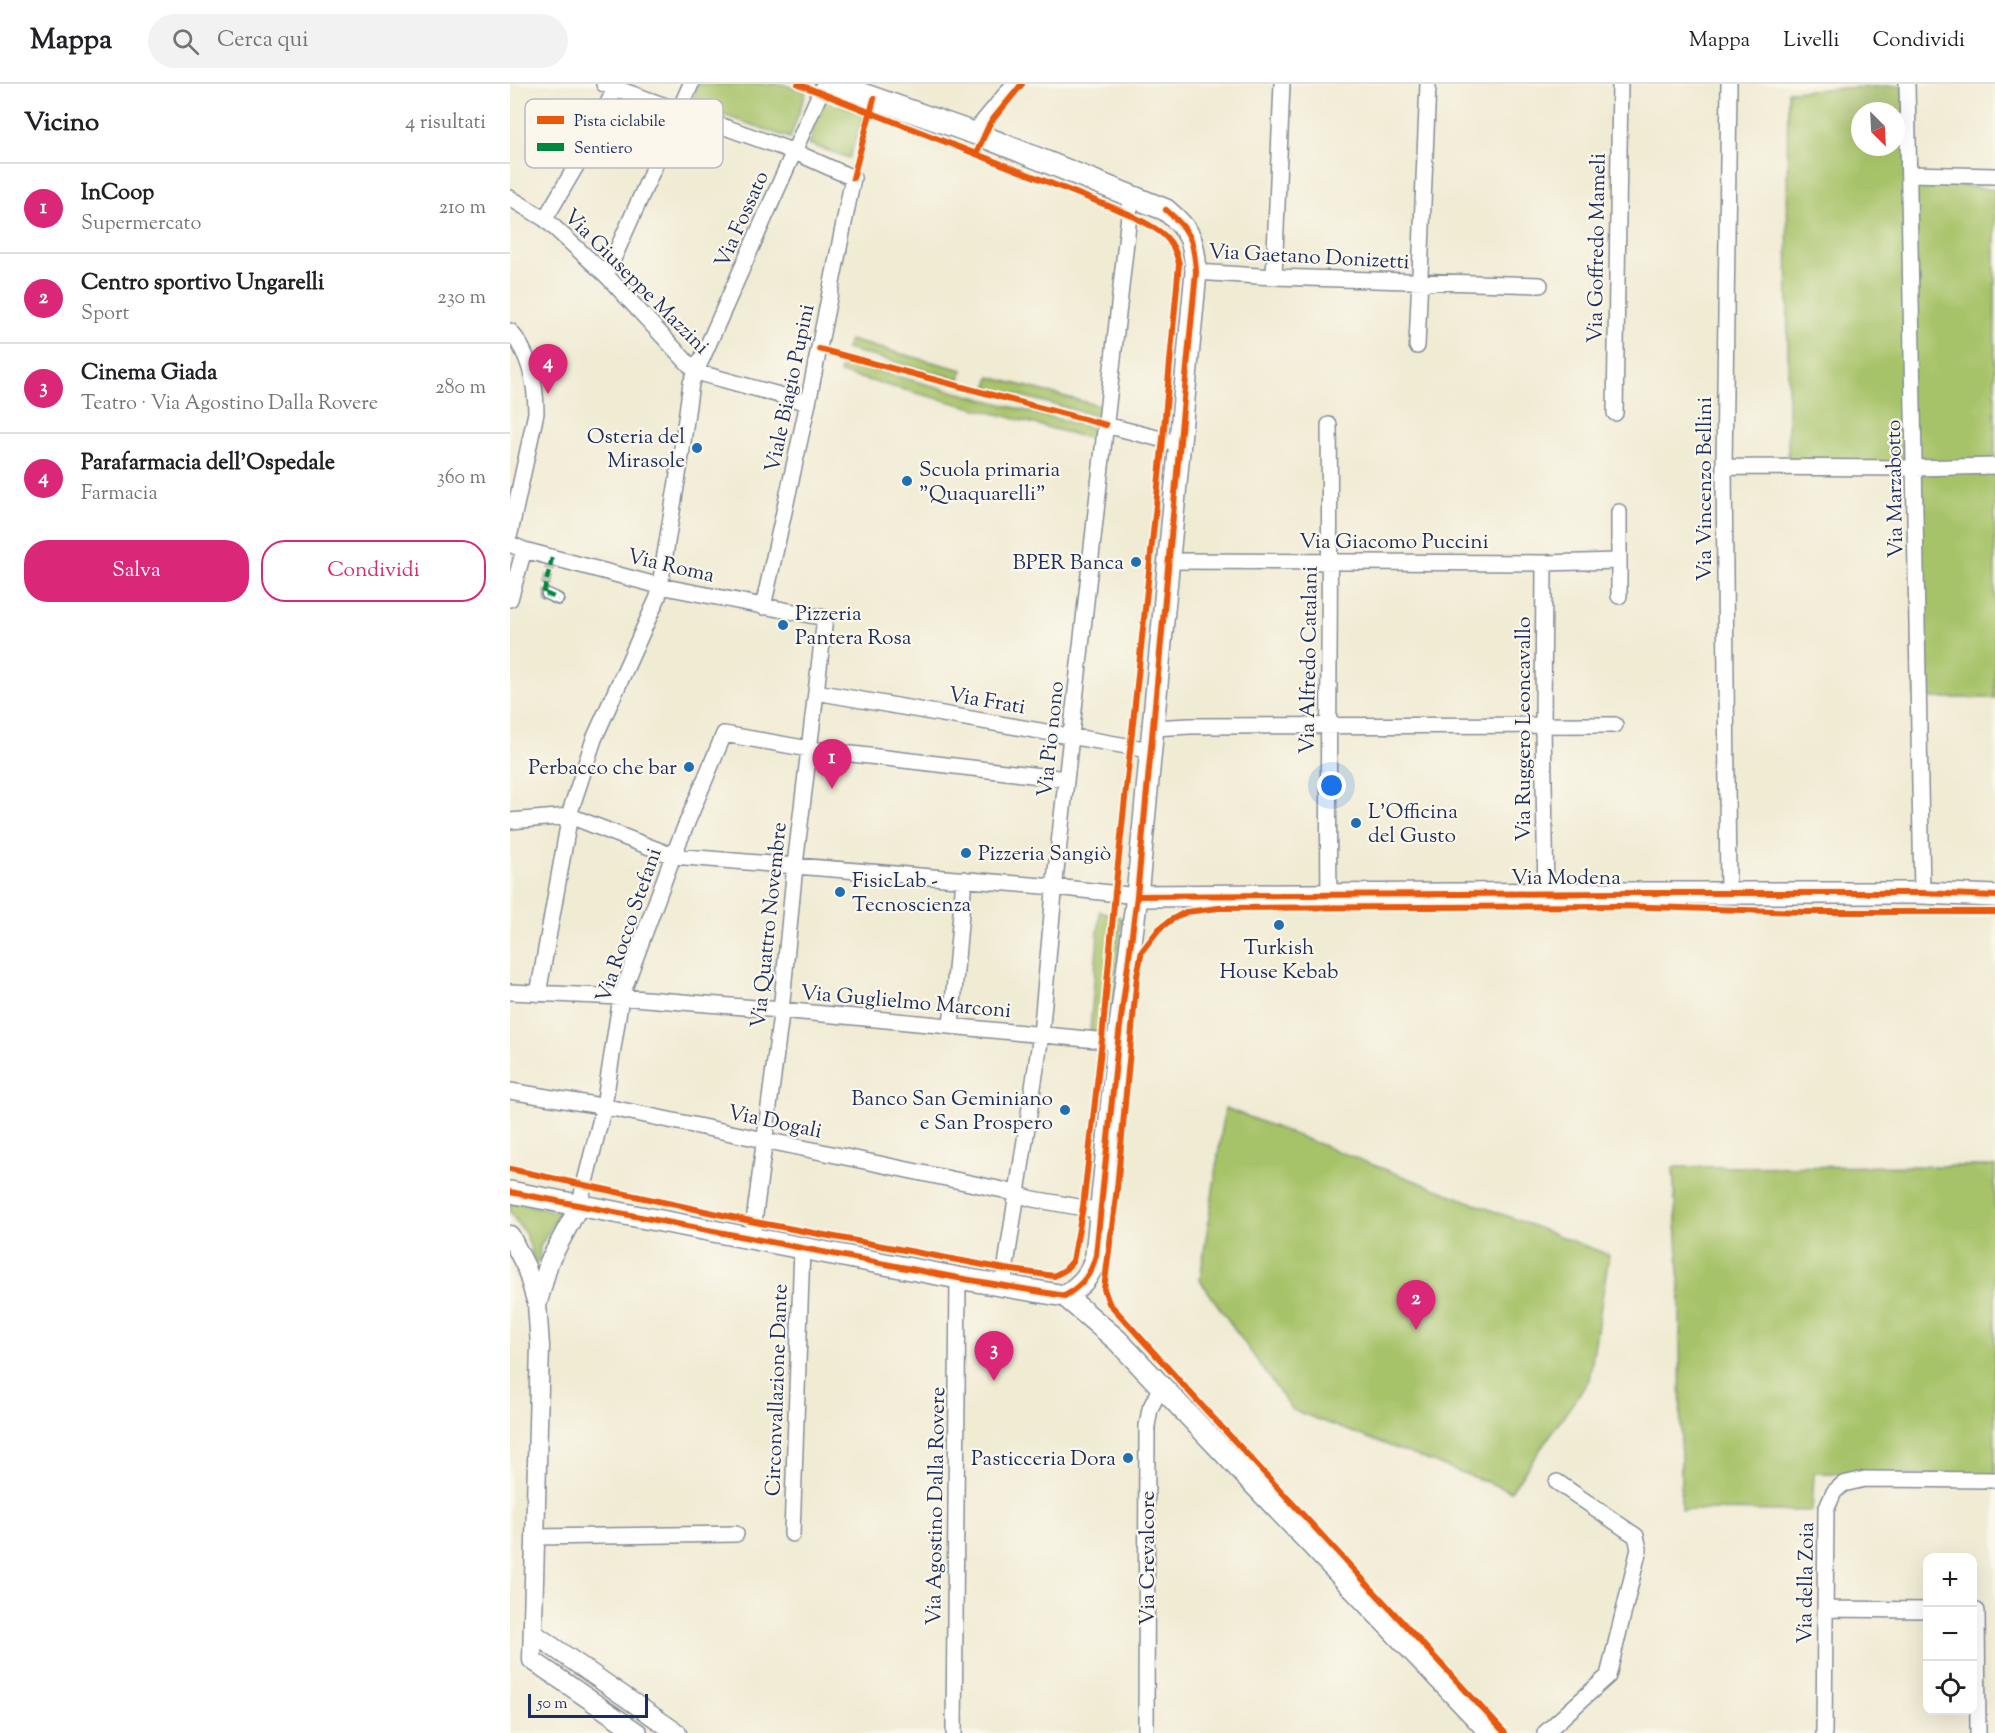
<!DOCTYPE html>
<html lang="it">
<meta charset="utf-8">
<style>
:root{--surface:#fff;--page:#f2f2f2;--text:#202124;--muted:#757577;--line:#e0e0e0;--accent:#db2777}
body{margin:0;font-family:"Sorts Mill Goudy",serif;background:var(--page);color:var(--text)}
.controls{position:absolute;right:18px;bottom:18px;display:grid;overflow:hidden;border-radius:12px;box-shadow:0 6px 24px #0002}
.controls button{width:54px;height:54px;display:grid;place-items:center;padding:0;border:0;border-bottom:2px solid var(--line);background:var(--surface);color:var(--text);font:30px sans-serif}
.compass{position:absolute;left:1341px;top:18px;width:54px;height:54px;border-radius:50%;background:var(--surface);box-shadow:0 6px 24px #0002;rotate:156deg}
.scale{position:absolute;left:18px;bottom:15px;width:120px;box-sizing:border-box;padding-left:6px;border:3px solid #1b2f5e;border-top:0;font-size:16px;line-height:21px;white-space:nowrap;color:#1b2f5e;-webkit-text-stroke:4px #fbf7ec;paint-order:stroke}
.you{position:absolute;left:822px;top:702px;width:21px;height:21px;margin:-15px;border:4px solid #fff;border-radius:50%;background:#1a73e8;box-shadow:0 0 0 9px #1a73e833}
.badge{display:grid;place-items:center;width:39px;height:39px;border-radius:50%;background:var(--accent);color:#fff;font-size:20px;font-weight:700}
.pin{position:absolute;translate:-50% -50px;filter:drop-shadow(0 2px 3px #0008)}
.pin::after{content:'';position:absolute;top:32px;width:21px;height:18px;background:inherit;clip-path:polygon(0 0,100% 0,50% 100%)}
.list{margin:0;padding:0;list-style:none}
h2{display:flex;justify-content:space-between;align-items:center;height:78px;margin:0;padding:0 24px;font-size:26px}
h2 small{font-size:20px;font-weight:400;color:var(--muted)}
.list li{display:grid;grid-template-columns:39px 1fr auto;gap:18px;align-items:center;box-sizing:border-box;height:90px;padding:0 24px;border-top:2px solid var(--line)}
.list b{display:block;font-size:22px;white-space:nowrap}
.list p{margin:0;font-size:20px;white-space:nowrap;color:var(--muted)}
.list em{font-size:20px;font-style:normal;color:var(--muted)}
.actions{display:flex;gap:12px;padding:18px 24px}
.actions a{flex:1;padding:14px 0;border:2px solid var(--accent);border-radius:24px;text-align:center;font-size:21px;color:var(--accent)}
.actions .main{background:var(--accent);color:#fff}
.icon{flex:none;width:33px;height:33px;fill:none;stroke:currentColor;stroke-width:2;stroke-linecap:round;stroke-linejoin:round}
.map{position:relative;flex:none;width:1485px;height:1649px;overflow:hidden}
header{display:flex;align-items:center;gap:36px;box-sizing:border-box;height:84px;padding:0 30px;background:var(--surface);border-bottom:2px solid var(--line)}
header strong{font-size:28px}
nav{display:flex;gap:33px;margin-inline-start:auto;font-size:21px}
.search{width:420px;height:54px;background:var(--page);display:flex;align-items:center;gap:15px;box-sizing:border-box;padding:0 21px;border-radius:33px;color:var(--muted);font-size:22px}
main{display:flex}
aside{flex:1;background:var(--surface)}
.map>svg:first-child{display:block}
.green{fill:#a7c369;stroke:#617964;stroke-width:1.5;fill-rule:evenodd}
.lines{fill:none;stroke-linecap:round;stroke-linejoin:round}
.pedestrian-tunnel{stroke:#c5c5bc;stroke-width:10;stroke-dasharray:10 5;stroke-linecap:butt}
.pedestrian-casing{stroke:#868d98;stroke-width:14}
.minor-casing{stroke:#868d98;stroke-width:18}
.tertiary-casing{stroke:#868d98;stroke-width:21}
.secondary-casing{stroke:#868d98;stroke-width:24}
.pedestrian{stroke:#fff;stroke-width:10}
.minor{stroke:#fff;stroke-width:15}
.tertiary{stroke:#fff;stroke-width:18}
.secondary{stroke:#fff;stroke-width:21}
.quiet{stroke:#00873e;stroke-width:4.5;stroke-dasharray:9 4.5;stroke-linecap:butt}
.cycleway-casing{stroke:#fbf7ec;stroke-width:10}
.cycleway{stroke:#e8590c;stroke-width:6}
.poi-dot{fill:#1f6fb2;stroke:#fbf7ec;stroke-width:2}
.labels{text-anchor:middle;stroke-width:4.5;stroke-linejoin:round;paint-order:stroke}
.street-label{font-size:21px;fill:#1b2f5e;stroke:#fbf7ec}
.poi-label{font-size:21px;fill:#1b2f5e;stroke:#fbf7ec;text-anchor:end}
.key{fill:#fbf7ec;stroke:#b8bbc1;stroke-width:1.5}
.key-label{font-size:16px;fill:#1b2f5e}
</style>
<header>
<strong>Mappa</strong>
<div class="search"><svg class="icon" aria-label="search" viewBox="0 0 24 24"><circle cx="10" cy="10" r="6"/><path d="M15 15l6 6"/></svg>Cerca qui</div>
<nav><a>Mappa</a><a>Livelli</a><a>Condividi</a></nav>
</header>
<main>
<aside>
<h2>Vicino<small>4 risultati</small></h2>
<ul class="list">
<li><span class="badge">1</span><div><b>InCoop</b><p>Supermercato</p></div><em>210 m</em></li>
<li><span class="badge">2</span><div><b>Centro sportivo Ungarelli</b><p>Sport</p></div><em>230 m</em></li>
<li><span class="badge">3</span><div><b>Cinema Giada</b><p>Teatro · Via Agostino Dalla Rovere</p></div><em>280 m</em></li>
<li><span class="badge">4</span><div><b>Parafarmacia dell'Ospedale</b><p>Farmacia</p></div><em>360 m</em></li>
</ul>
<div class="actions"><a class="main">Salva</a><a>Condividi</a></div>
</aside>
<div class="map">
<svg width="1485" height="1649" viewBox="0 0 1485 1649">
<rect width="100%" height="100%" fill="#fbf7ec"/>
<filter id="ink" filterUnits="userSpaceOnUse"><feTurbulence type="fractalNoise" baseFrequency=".0167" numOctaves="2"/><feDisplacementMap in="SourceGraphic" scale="12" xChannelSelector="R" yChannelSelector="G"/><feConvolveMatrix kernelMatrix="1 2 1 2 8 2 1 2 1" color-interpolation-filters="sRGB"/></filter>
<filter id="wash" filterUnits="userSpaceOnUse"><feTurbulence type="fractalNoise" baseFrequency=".008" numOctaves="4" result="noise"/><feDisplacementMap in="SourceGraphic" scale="24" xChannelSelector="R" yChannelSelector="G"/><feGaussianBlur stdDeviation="1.35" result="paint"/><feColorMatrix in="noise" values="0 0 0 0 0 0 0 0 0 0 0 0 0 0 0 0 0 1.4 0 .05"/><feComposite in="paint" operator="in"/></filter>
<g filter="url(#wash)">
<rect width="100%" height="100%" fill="#f0ebd3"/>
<path class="green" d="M 188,0 L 272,0 L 296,8 L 280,54 L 181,20 Z
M 1399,1 L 1400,94 L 1485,106 L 1485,614 L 1405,614 L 1401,379 L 1278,381 C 1279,256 1276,132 1278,7 ZM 1350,27 L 1386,27 L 1386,63 L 1350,63 Z
M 315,15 L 355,29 L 339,74 L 299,60 Z
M 339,256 L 453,286 L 450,295 L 336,265 Z
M 333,278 L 585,345 L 582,355 L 330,289 Z
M 480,293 L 591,322 L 588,332 L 477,303 Z
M 590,827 L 612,834 L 600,949 L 580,947 Z
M 715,1024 L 1099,1171 L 1079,1296 L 1001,1407 L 782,1326 L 690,1196 Z
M 1485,1082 L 1485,1392 L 1304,1389 L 1302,1427 L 1171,1426 L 1170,1207 L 1163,1083 Z
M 6,1118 L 50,1128 L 30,1162 L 29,1178 L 25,1178 L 16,1151 L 0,1128 L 0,1120 Z"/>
</g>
<g filter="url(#ink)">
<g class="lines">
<path class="pedestrian-tunnel" d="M 37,510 L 33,511 L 41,477"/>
<g class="pedestrian-casing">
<path id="pedestrian" d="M 37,510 L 48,515"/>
</g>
<g class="minor-casing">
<path id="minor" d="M 94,0 L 285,68 L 343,94 L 298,319 L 253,523
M 1397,0 L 1412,809
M 463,50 L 504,0
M 1399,90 L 1485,92
M 0,114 L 35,135 L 96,191 L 186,288 L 298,319
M 35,135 L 69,77 L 105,5
M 686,188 L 764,193 L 1030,201
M 96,191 L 181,0
M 764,193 L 772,0
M 0,247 C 20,270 26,299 26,329 L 0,449
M 907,262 L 918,0
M 1105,329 L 1110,0
M 596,341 L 670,360
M 819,341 C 821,498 817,654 819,811
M 1214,383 L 1404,384 L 1485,382
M 0,460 L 14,466 L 150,502 L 315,534 L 285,781 L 270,938 L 242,1153
M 659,477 L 1034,479 L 1109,477
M 1034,479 L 1033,642 L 1036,810
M 1109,512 L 1109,428
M 0,515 L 14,466
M 306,608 L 640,666
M 642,644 L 680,642 L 1105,641
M 0,737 L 60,732 L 163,772 L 545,803 L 627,812
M 1218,810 L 1214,383 L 1219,0
M 0,908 L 111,913 L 271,926 L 608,958
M 28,910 L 61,725 L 84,655 L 148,513 L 170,379 L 181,299 L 314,0
M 441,942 L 454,795
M 0,1007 L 97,1023 L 493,1106 L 523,1115 L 591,1127
M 69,1122 L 94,1022 L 111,913 L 163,772 L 214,650 L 299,665 L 556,695
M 493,1201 L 531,951 L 546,787 L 621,113
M 282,1450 L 292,1164
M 26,1453 L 226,1450
M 1315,1525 L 1418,1526
M 1462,1527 L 1467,1527 L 1468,1649
M 444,1649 L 448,1194
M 636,1649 L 637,1342 L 640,1325 L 651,1302
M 1035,1649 L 1098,1592 L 1129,1465 L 1126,1452 L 1120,1448 L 1047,1398
M 1314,1649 L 1316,1426 L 1324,1408 L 1333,1400 L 1355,1395 L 1485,1396"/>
</g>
<g class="tertiary-casing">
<path id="tertiary" d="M 0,1151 L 16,1183 L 27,1220 L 30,1262 L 22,1576 L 128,1649
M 28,1218 L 39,1178 L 69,1122
M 23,1549 L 167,1649"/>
</g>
<g class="secondary-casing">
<path id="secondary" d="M 627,812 L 1109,809 L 1412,809 L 1485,812
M 0,1108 L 448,1194 L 555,1212 C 573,1200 581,1191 586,1171 L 608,958 L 627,812 L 686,188 C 684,156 681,147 656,126 L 472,52 L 324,0
M 555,1212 L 607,1256 L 981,1649"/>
</g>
<use href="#pedestrian" class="pedestrian"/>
<use href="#minor" class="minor"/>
<use href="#tertiary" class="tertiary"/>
<use href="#secondary" class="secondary"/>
<path class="quiet" d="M 42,474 L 33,511 L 37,510 L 48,515"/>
<g class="cycleway-casing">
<path id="cycleway" d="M 466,70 L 480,39 L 512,0
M 343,94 L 364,15
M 309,265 L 596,341
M 627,812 L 1109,809 L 1412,809 L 1485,812
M 0,1085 L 245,1138 L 495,1185 L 544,1192 L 555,1186 L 563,1177 L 573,1123 L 592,956 L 605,809 L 653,355 L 669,180 C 663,149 644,144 619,130 L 288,0
M 0,1108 L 448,1194 L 555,1212 C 573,1200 581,1191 586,1171 L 608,958 L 627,812 L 686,188 C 684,156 681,147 656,126
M 995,1649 L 695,1325 L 599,1219 L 594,1205 L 607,1105 L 627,892 L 632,867 L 649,845 L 661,836 L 676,828 L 709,824 L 1109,822 L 1294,828 L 1485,828"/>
</g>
<use href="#cycleway" class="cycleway"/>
</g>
</g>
<g class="poi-dot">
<circle cx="187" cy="364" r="6"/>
<circle cx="397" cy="397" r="6"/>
<circle cx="626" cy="478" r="6"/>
<circle cx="273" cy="541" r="6"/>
<circle cx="179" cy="683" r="6"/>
<circle cx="846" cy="739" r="6"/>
<circle cx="456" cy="769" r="6"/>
<circle cx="330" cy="808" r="6"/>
<circle cx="769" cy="841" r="6"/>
<circle cx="555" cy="1026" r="6"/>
<circle cx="618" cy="1374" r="6"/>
</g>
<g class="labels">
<g class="street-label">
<text transform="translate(231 135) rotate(-66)" y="7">Via Fossato</text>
<text transform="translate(1086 164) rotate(-89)" y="7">Via Goffredo Mameli</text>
<text transform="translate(799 172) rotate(3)" y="7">Via Gaetano Donizetti</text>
<text transform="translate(127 197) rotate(45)" y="7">Via Giuseppe Mazzini</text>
<text transform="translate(279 304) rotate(-78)" y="7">Viale Biagio Pupini</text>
<text transform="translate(1194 405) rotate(-90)" y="7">Via Vincenzo Bellini</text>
<text transform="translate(1384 405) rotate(-91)" y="7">Via Marzabotto</text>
<text x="884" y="464">Via Giacomo Puccini</text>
<text transform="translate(161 481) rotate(13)" y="7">Via Roma</text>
<text transform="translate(798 576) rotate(-89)" y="7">Via Alfredo Catalani</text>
<text transform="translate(477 616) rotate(10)" y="7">Via Frati</text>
<text transform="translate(1013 645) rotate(-90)" y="7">Via Ruggero Leoncavallo</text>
<text transform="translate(540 655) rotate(-84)" y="7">Via Pio nono</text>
<text x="1056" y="800">Via Modena</text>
<text transform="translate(118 841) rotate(-71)" y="7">Via Rocco Stefani</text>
<text transform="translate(258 841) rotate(-84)" y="7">Via Quattro Novembre</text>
<text transform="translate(396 917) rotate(5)" y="7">Via Guglielmo Marconi</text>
<text transform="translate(265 1037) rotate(12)" y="7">Via Dogali</text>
<text transform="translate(266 1306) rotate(-88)" y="7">Circonvallazione Dante</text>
<text transform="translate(425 1422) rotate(-89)" y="7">Via Agostino Dalla Rovere</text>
<text transform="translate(637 1474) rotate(-90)" y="7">Via Crevalcore</text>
<text transform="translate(1295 1499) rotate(-89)" y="7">Via della Zoia</text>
</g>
<g class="poi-label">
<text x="175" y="359">Osteria del<tspan x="175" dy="24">Mirasole</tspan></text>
<text x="409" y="392" text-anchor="start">Scuola primaria<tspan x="409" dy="24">"Quaquarelli"</tspan></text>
<text x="614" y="485">BPER Banca</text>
<text x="285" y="536" text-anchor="start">Pizzeria<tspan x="285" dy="24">Pantera Rosa</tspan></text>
<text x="167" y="690">Perbacco che bar</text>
<text x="858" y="734" text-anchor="start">L'Officina<tspan x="858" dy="24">del Gusto</tspan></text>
<text x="468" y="776" text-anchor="start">Pizzeria Sangiò</text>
<text x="342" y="803" text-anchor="start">FisicLab -<tspan x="342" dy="24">Tecnoscienza</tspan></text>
<text x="769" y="870" text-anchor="middle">Turkish<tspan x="769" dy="24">House Kebab</tspan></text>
<text x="543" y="1021">Banco San Geminiano<tspan x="543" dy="24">e San Prospero</tspan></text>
<text x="606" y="1381">Pasticceria Dora</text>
</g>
</g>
<rect x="15" y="15" width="198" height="69" rx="9" class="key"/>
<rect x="27" y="32" width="27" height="8" fill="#e8590c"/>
<rect x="27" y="59" width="27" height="8" fill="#00873e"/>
<g class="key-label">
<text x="64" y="42">Pista ciclabile</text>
<text x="64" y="69">Sentiero</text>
</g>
</svg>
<div class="controls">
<button>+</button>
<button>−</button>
<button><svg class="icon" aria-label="locate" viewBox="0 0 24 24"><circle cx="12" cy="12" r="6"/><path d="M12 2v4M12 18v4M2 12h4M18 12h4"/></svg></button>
</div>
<svg class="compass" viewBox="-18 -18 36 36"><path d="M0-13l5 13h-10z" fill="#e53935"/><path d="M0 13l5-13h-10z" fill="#757577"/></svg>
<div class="scale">50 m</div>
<div class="you"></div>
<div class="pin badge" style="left:322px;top:705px">1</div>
<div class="pin badge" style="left:906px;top:1246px">2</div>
<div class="pin badge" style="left:484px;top:1297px">3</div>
<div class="pin badge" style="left:38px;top:310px">4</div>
</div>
</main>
